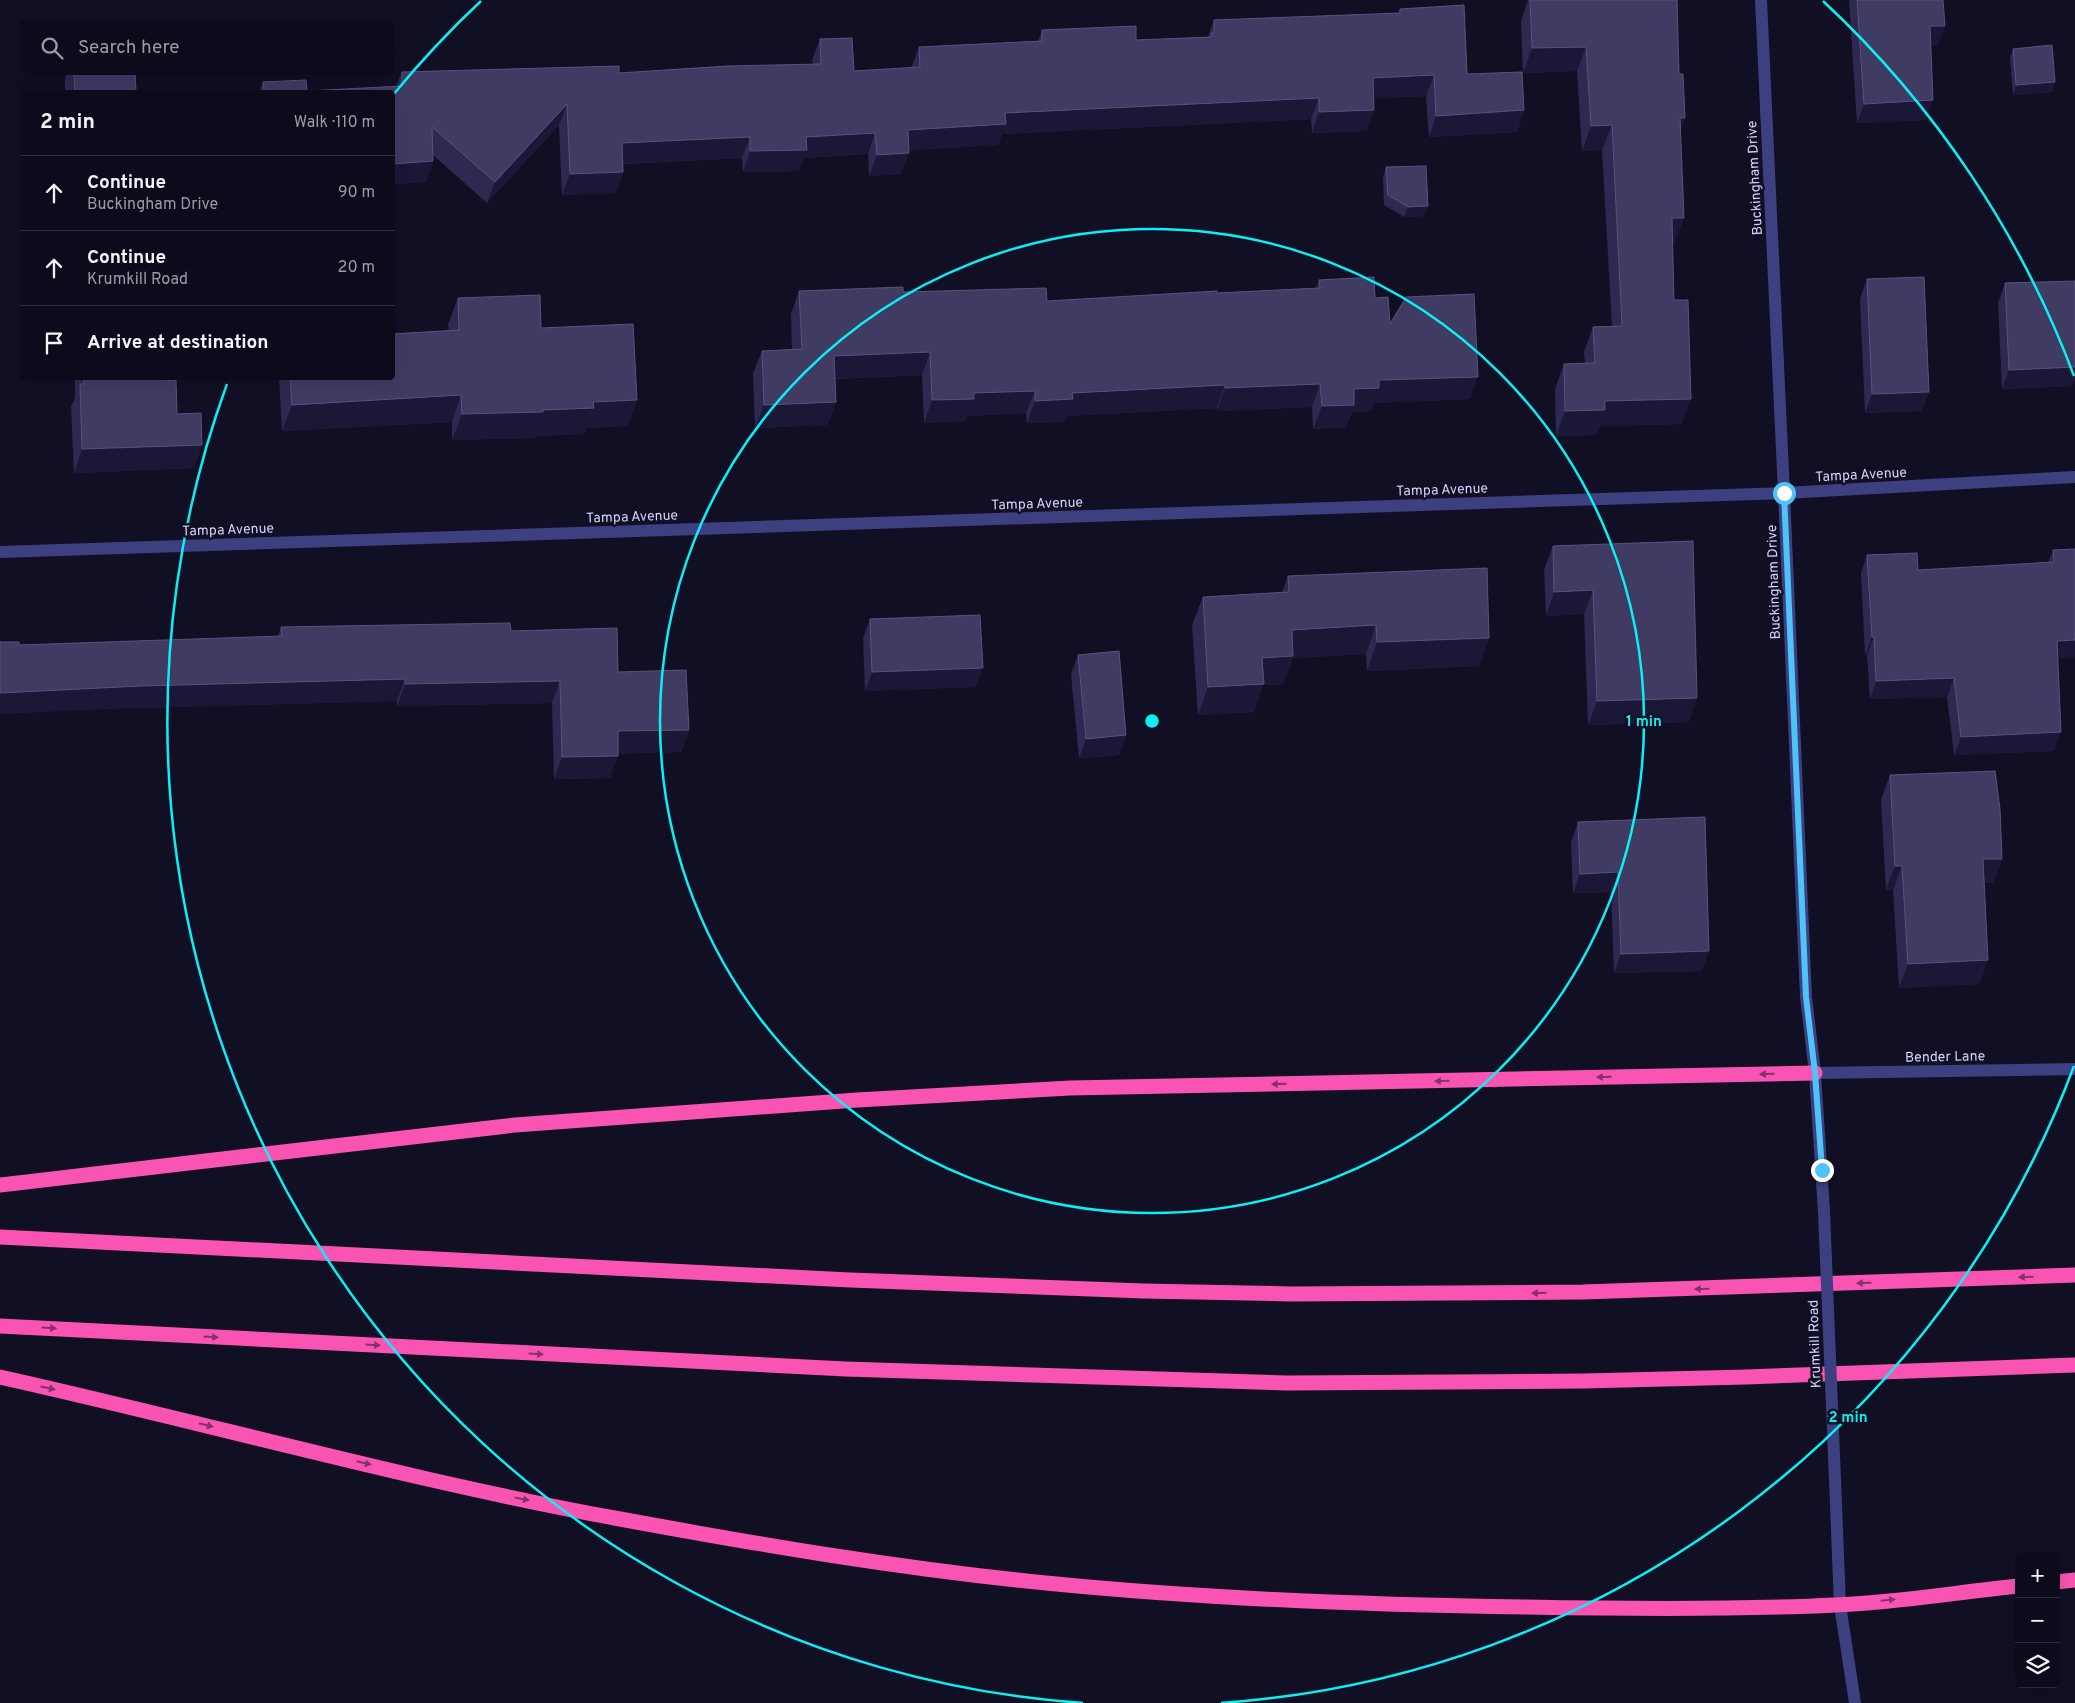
<!DOCTYPE html>
<meta charset="utf-8">
<style>
:root{--surface:#0d0b1b;--page:#161424;--text:#f1f3f6;--muted:#9a9ba3;--line:#2d2b3a}
body{margin:0;font-family:Overpass,sans-serif;background:var(--page);color:var(--text)}
.controls{position:absolute;right:15px;bottom:15px;display:grid;overflow:hidden;border-radius:5px;box-shadow:0 5px 20px #0002}
.controls button{width:45px;height:45px;display:grid;place-items:center;padding:0;border:0;border-bottom:1px solid var(--line);background:var(--surface);color:var(--text);font:25px sans-serif}
.stop{position:absolute;width:15px;height:15px;margin:-11px;border:4px solid #4fc3f7;border-radius:50%;background:#fff}
.stop.end{background:#4fc3f7;border-color:#fff;box-shadow:0 1px 5px #0008}
.list{margin:0;padding:0;list-style:none}
h2{display:flex;justify-content:space-between;align-items:center;height:65px;margin:0;padding:0 20px;font-size:21px}
h2 small{font-size:16px;font-weight:400;color:var(--muted)}
.list li{display:grid;grid-template-columns:32px 1fr auto;gap:15px;align-items:center;box-sizing:border-box;height:75px;padding:0 20px;border-top:1px solid var(--line)}
.list b{display:block;font-size:19px;white-space:nowrap}
.list p{margin:0;font-size:16px;white-space:nowrap;color:var(--muted)}
.list em{font-size:16px;font-style:normal;color:var(--muted)}
.icon{flex:none;width:28px;height:28px;fill:none;stroke:currentColor;stroke-width:2;stroke-linecap:round;stroke-linejoin:round}
.map{position:relative;flex:none;width:2075px;height:1703px;overflow:hidden}
.search{position:absolute;background:var(--surface);box-shadow:0 5px 20px #0002;left:20px;top:20px;width:375px;height:55px;display:flex;align-items:center;gap:12px;box-sizing:border-box;padding:0 18px;border-radius:5px;color:var(--muted);font-size:19px}
.panel{position:absolute;background:var(--surface);box-shadow:0 5px 20px #0002;left:20px;top:90px;width:375px;height:290px;border-radius:5px}
.map>svg:first-child{display:block}
.lines{fill:none;stroke-linecap:round;stroke-linejoin:round}
.minor{stroke:#3c4081;stroke-width:12}
.tertiary{stroke:#3c4081;stroke-width:12}
.motorway{stroke:#f954b1;stroke-width:15}
.tertiary-bridge{stroke:#3c4081;stroke-width:12}
.wall{fill:#2e2951}
.shaded-wall{fill:#1b1737}
.building{fill:#403b63;stroke:#57537c}
.oneway{fill:#85326a}
.route{stroke:#4fc3f7;stroke-width:6}
.ring{fill:none;stroke:#09f1f4;stroke-width:2.5}
.labels{text-anchor:middle;stroke-width:5;stroke-linejoin:round;paint-order:stroke}
.street-label{font-size:14px;fill:#d5d4fd;stroke:#110f24}
.centre{fill:#09f1f4;stroke:#110f24;stroke-width:2.5}
.ring-label{font-size:15px;text-anchor:middle;font-weight:bold;fill:#09f1f4;stroke:#110f24;stroke-width:5;stroke-linejoin:round;paint-order:stroke}
</style>
<div class="map">
<svg width="2075" height="1703" viewBox="0 0 2075 1703">
<rect width="100%" height="100%" fill="#110f24"/>
<g class="lines">
<path class="minor" d="M 0,552 L 1784,493 L 2075,477"/>
<path class="tertiary" d="M 1761,0 L 1784,493 L 1806,997 L 1815,1073 L 1824,1212
M 1815,1073 L 2075,1069
M 1834,1455 L 1840,1605 L 1855,1703"/>
<path class="motorway" d="M 0,1185 L 515,1125 L 857,1100 L 1070,1088 L 1815,1073
M 0,1237 L 850,1280 L 1144,1291 L 1292,1294 L 1583,1292 L 2075,1275
M 0,1326 L 846,1369 L 1287,1383 L 1584,1381 L 1746,1377 L 2075,1365
M 0,1377 C 207,1423 411,1481 620,1519 C 761,1545 903,1569 1046,1583 C 1206,1599 1367,1605 1527,1607 C 1630,1609 1733,1610 1835,1605 C 1896,1603 1958,1592 2019,1586
M 2056,1582 L 2075,1580"/>
<path class="tertiary-bridge" d="M 1824,1212 L 1834,1455"/>
</g>
<path class="wall" d="M 1528,0 L 1677,0 L 1680,131 L 1675,243 L 1672,243 L 1674,300 L 1682,424 L 1600,426 L 1596,435 L 1556,436 L 1555,389 L 1564,364 L 1585,363 L 1584,352 L 1593,327 L 1612,326 L 1602,150 L 1582,151 L 1577,71 L 1523,73 L 1521,21 Z
M 1849,0 L 1943,0 L 1938,45 L 1931,45 L 1926,120 L 1857,123 Z
M 1400,9 L 1467,74 L 1524,110 L 1517,132 L 1429,137 L 1426,96 L 1374,98 L 1367,131 L 1312,133 L 1311,119 L 1002,134 L 998,145 L 909,150 L 901,174 L 869,176 L 868,154 L 804,158 L 799,171 L 743,172 L 742,158 L 623,164 L 623,172 L 616,193 L 562,195 L 559,125 L 487,203 L 433,155 L 433,161 L 426,182 L 392,184 L 392,92 L 259,92 L 263,82 L 307,91 L 396,86 L 402,72 L 619,73 L 813,64 L 812,60 L 820,39 L 854,71 L 911,68 L 919,47 L 1038,41 L 1042,30 L 1136,40 L 1208,37 L 1214,20 L 1398,13 Z
M 2013,49 L 2055,82 L 2052,92 L 2013,95 L 2010,58 Z
M 67,72 L 135,72 L 136,92 L 65,92 L 65,79 Z
M 1386,167 L 1424,216 L 1404,217 L 1384,205 L 1383,177 Z
M 1867,279 L 1922,411 L 1865,413 L 1860,299 Z
M 1319,280 L 1375,298 L 1390,324 L 1470,399 L 1374,403 L 1371,411 L 1352,412 L 1346,427 L 1313,429 L 1312,407 L 1217,411 L 1217,408 L 1067,416 L 1064,422 L 1027,423 L 1026,413 L 967,416 L 965,421 L 924,423 L 922,375 L 835,379 L 836,402 L 827,425 L 755,428 L 753,373 L 762,351 L 792,349 L 791,314 L 799,291 L 903,292 L 1047,301 L 1316,288 Z
M 2075,281 L 2075,381 L 2074,381 L 2072,386 L 2002,389 L 1998,303 L 2005,283 Z
M 458,298 L 541,328 L 628,426 L 586,428 L 584,434 L 535,436 L 534,438 L 452,440 L 452,422 L 282,431 L 279,378 L 392,378 L 449,331 L 448,324 Z
M 75,378 L 166,378 L 166,380 L 177,414 L 202,445 L 194,468 L 74,473 L 71,407 L 75,397 Z
M 1693,541 L 1689,722 L 1588,725 L 1584,614 L 1546,616 L 1544,570 L 1553,546 Z
M 2053,550 L 2058,659 L 2054,751 L 1954,755 L 1947,697 L 1870,699 L 1867,655 L 1865,655 L 1861,573 L 1867,555 L 1918,570 L 2048,563 Z
M 1288,576 L 1489,638 L 1479,666 L 1367,671 L 1366,654 L 1293,658 L 1283,684 L 1263,685 L 1254,712 L 1198,715 L 1192,625 L 1203,597 L 1282,592 Z
M 870,619 L 976,687 L 865,691 L 863,638 Z
M 281,627 L 511,631 L 618,672 L 689,730 L 681,752 L 618,753 L 610,778 L 554,779 L 552,703 L 397,706 L 397,701 L 133,708 L 19,645 L 278,636 Z
M 1078,655 L 1126,735 L 1119,755 L 1079,758 L 1071,674 Z
M 1890,775 L 2002,859 L 1993,883 L 1984,883 L 1988,960 L 1979,984 L 1899,988 L 1893,890 L 1886,890 L 1881,800 Z
M 1578,822 L 1709,951 L 1702,971 L 1614,973 L 1611,892 L 1573,893 L 1571,842 Z"/>
<path class="shaded-wall" d="M 1930,26 L 1945,26 L 1938,45 L 1923,46 Z
M 1586,47 L 1577,71 L 1523,73 L 1532,48 Z
M 1434,75 L 1426,96 L 1365,99 L 1373,78 Z
M 2055,82 L 2052,92 L 2013,95 L 2016,85 Z
M 1319,98 L 1311,119 L 1002,134 L 998,145 L 900,151 L 908,130 L 1005,113 Z
M 1933,100 L 1926,120 L 1857,123 L 1864,104 Z
M 567,104 L 559,125 L 487,203 L 495,182 Z
M 1374,110 L 1367,131 L 1312,133 L 1319,112 Z
M 1524,110 L 1517,132 L 1429,137 L 1436,116 Z
M 1680,118 L 1685,118 L 1676,142 Z
M 1612,125 L 1602,150 L 1582,151 L 1591,126 Z
M 875,133 L 868,154 L 804,158 L 799,171 L 743,172 L 750,151 L 806,137 Z
M 750,137 L 742,158 L 614,164 L 622,143 Z
M 909,153 L 901,174 L 869,176 L 877,155 Z
M 433,161 L 426,182 L 392,184 L 392,164 Z
M 623,172 L 616,193 L 562,195 L 570,174 Z
M 1428,206 L 1424,216 L 1404,217 L 1408,207 Z
M 1672,218 L 1684,218 L 1675,243 L 1662,243 Z
M 930,352 L 922,375 L 825,379 L 834,356 Z
M 2075,367 L 2075,381 L 2074,381 L 2072,386 L 2002,389 L 2009,370 Z
M 1478,377 L 1470,399 L 1374,403 L 1371,411 L 1352,412 L 1346,427 L 1313,429 L 1322,406 L 1354,389 L 1379,380 Z
M 1320,384 L 1312,407 L 1217,411 L 1225,388 Z
M 1225,385 L 1217,408 L 1067,416 L 1064,422 L 1027,423 L 1035,401 L 1072,393 Z
M 1035,391 L 1026,413 L 967,416 L 965,421 L 924,423 L 932,400 L 974,393 Z
M 1929,392 L 1922,411 L 1865,413 L 1872,394 Z
M 461,395 L 452,422 L 282,431 L 292,405 Z
M 1691,399 L 1682,424 L 1600,426 L 1596,435 L 1556,436 L 1565,411 L 1605,401 Z
M 637,400 L 628,426 L 586,428 L 584,434 L 535,436 L 534,438 L 452,440 L 462,414 L 543,410 L 593,402 Z
M 836,402 L 827,425 L 755,428 L 764,405 Z
M 202,445 L 194,468 L 74,473 L 82,449 Z
M 1593,590 L 1584,614 L 1546,616 L 1554,592 Z
M 1376,625 L 1366,654 L 1293,658 L 1283,684 L 1263,685 L 1254,712 L 1198,715 L 1208,687 L 1292,630 Z
M 1872,637 L 1874,637 L 1867,655 L 1865,655 Z
M 1489,638 L 1479,666 L 1367,671 L 1377,642 Z
M 2075,640 L 2075,658 L 2051,659 L 2057,641 Z
M 983,668 L 976,687 L 865,691 L 872,672 Z
M 1954,678 L 1947,697 L 1870,699 L 1876,681 Z
M 405,679 L 397,701 L 133,708 L 0,714 L 0,693 L 141,686 Z
M 560,681 L 552,703 L 397,706 L 405,684 Z
M 1697,698 L 1689,722 L 1588,725 L 1597,701 Z
M 689,730 L 681,752 L 610,754 L 618,731 Z
M 2061,732 L 2054,751 L 1954,755 L 1961,737 Z
M 1126,735 L 1119,755 L 1079,758 L 1086,739 Z
M 618,756 L 610,778 L 554,779 L 562,757 Z
M 1983,859 L 2002,859 L 1993,883 L 1974,883 Z
M 1895,866 L 1902,866 L 1893,890 L 1886,890 Z
M 1618,872 L 1611,892 L 1573,893 L 1580,874 Z
M 1709,951 L 1702,971 L 1614,973 L 1621,954 Z
M 1988,960 L 1979,984 L 1899,988 L 1908,964 Z"/>
<path class="building" d="M 1530,0 L 1677,0 L 1679,74 L 1683,74 L 1685,118 L 1680,118 L 1684,218 L 1672,218 L 1674,300 L 1688,300 L 1691,399 L 1605,401 L 1605,410 L 1565,411 L 1564,364 L 1595,363 L 1593,327 L 1622,326 L 1612,125 L 1591,126 L 1586,47 L 1532,48 Z
M 1857,0 L 1943,0 L 1945,26 L 1930,26 L 1933,100 L 1864,104 Z
M 1464,5 L 1467,74 L 1522,72 L 1524,110 L 1436,116 L 1434,75 L 1373,78 L 1374,110 L 1319,112 L 1319,98 L 1005,113 L 1006,124 L 908,130 L 909,153 L 877,155 L 875,133 L 806,137 L 807,150 L 750,151 L 750,137 L 622,143 L 623,172 L 570,174 L 567,104 L 495,182 L 432,127 L 433,161 L 392,164 L 392,92 L 264,92 L 263,82 L 306,80 L 307,91 L 402,86 L 402,72 L 619,66 L 619,73 L 728,66 L 821,64 L 820,39 L 852,38 L 854,71 L 920,67 L 919,47 L 1042,41 L 1042,30 L 1136,26 L 1136,40 L 1212,37 L 1211,33 L 1214,33 L 1214,20 L 1400,13 L 1400,9 Z
M 2052,45 L 2055,82 L 2016,85 L 2013,49 Z
M 74,72 L 135,72 L 136,92 L 75,92 Z
M 1426,166 L 1428,206 L 1408,207 L 1388,195 L 1386,167 Z
M 1374,277 L 1375,298 L 1388,297 L 1390,324 L 1406,297 L 1474,294 L 1478,377 L 1379,380 L 1379,388 L 1354,389 L 1354,405 L 1322,406 L 1320,384 L 1225,388 L 1225,385 L 1072,393 L 1073,399 L 1035,401 L 1035,391 L 974,393 L 974,399 L 932,400 L 930,352 L 834,356 L 836,402 L 764,405 L 762,351 L 802,349 L 799,291 L 903,287 L 903,292 L 1046,288 L 1047,301 L 1217,291 L 1217,293 L 1320,288 L 1319,280 Z
M 1924,277 L 1929,392 L 1872,394 L 1867,279 Z
M 2075,281 L 2075,367 L 2009,370 L 2005,283 Z
M 540,295 L 541,328 L 633,324 L 637,400 L 593,402 L 594,408 L 543,410 L 543,412 L 462,414 L 461,395 L 292,405 L 290,378 L 392,378 L 392,334 L 459,330 L 458,298 Z
M 84,378 L 166,378 L 166,380 L 176,380 L 177,414 L 201,413 L 202,445 L 82,449 L 80,384 L 84,384 Z
M 1693,541 L 1697,698 L 1597,701 L 1593,590 L 1554,592 L 1553,546 Z
M 2075,549 L 2075,640 L 2057,641 L 2061,732 L 1961,737 L 1954,678 L 1876,681 L 1874,637 L 1872,637 L 1867,555 L 1917,553 L 1918,570 L 2054,562 L 2053,550 Z
M 1487,568 L 1489,638 L 1377,642 L 1376,625 L 1292,630 L 1293,656 L 1262,658 L 1264,684 L 1208,687 L 1203,597 L 1289,592 L 1288,576 Z
M 980,615 L 983,668 L 872,672 L 870,619 Z
M 510,623 L 511,631 L 617,628 L 618,672 L 686,670 L 689,730 L 618,731 L 618,756 L 562,757 L 560,681 L 405,684 L 405,679 L 141,686 L 0,693 L 0,642 L 19,642 L 19,645 L 282,636 L 281,627 Z
M 1119,651 L 1126,735 L 1086,739 L 1078,655 Z
M 1995,771 L 2000,809 L 2002,859 L 1983,859 L 1988,960 L 1908,964 L 1902,866 L 1895,866 L 1890,775 Z
M 1705,817 L 1709,951 L 1621,954 L 1618,872 L 1580,874 L 1578,822 Z"/>
<defs><path id="oneway-solid" d="M-6-.8H1V-3.2L6.5 0L1 3.2V.8H-6Z" transform="scale(1.25)"/></defs>
<g class="oneway">
<use href="#oneway-solid" transform="translate(1767 1074) rotate(179)"/>
<use href="#oneway-solid" transform="translate(1604 1077) rotate(179)"/>
<use href="#oneway-solid" transform="translate(1442 1081) rotate(179)"/>
<use href="#oneway-solid" transform="translate(1279 1084) rotate(179)"/>
<use href="#oneway-solid" transform="translate(2026 1277) rotate(178)"/>
<use href="#oneway-solid" transform="translate(1864 1283) rotate(178)"/>
<use href="#oneway-solid" transform="translate(1702 1289) rotate(178)"/>
<use href="#oneway-solid" transform="translate(1539 1293) rotate(179)"/>
<use href="#oneway-solid" transform="translate(49 1328) rotate(3)"/>
<use href="#oneway-solid" transform="translate(211 1337) rotate(3)"/>
<use href="#oneway-solid" transform="translate(373 1345) rotate(3)"/>
<use href="#oneway-solid" transform="translate(536 1354) rotate(3)"/>
<use href="#oneway-solid" transform="translate(48 1388) rotate(12)"/>
<use href="#oneway-solid" transform="translate(206 1425) rotate(14)"/>
<use href="#oneway-solid" transform="translate(364 1463) rotate(13)"/>
<use href="#oneway-solid" transform="translate(522 1499) rotate(11)"/>
<use href="#oneway-solid" transform="translate(1888 1600) rotate(-6)"/>
</g>
<g class="lines">
<path class="route" d="M 1784,493 L 1806,997 L 1815,1073 L 1822,1170"/>
</g>
<g class="ring">
<circle cx="1152" cy="721" r="492"/>
<path d="M2074 1066A984 984 0 0 1 1221 1703M1083 1703A984 984 0 0 1 227 384M393 95A984 984 0 0 1 481 1M1823 1A984 984 0 0 1 2074 376"/>
</g>
<g class="labels">
<g class="street-label">
<text transform="translate(1754 178) rotate(-93)" y="5">Buckingham Drive</text>
<text transform="translate(1861 474) rotate(-3)" y="5">Tampa Avenue</text>
<text transform="translate(1442 489) rotate(-2)" y="5">Tampa Avenue</text>
<text transform="translate(1037 503) rotate(-2)" y="5">Tampa Avenue</text>
<text transform="translate(632 516) rotate(-2)" y="5">Tampa Avenue</text>
<text transform="translate(228 529) rotate(-2)" y="5">Tampa Avenue</text>
<text transform="translate(1773 582) rotate(-92)" y="5">Buckingham Drive</text>
<text transform="translate(1945 1056) rotate(-1)" y="5">Bender Lane</text>
<text transform="translate(1814 1344) rotate(-92)" y="5">Krumkill Road</text>
</g>
</g>
<circle cx="1152" cy="721" r="8" class="centre"/>
<g class="ring-label">
<text x="1644" y="726">1 min</text>
<text x="1848" y="1422">2 min</text>
</g>
</svg>
<div class="controls">
<button>+</button>
<button>−</button>
<button><svg class="icon" aria-label="layers" viewBox="0 0 24 24"><path d="M12 4l9 5-9 5-9-5zM3 14l9 5 9-5"/></svg></button>
</div>
<div class="stop" style="left:1784px;top:493px"></div>
<div class="stop end" style="left:1822px;top:1170px"></div>
<div class="search"><svg class="icon" aria-label="search" viewBox="0 0 24 24"><circle cx="10" cy="10" r="6"/><path d="M15 15l6 6"/></svg>Search here</div>
<section class="panel">
<h2>2 min<small>Walk · 110 m</small></h2>
<ul class="list">
<li><svg class="icon" aria-label="ahead" viewBox="0 0 24 24"><path d="M12 20V5M6 11l6-6 6 6"/></svg><div><b>Continue</b><p>Buckingham Drive</p></div><em>90 m</em></li>
<li><svg class="icon" aria-label="ahead" viewBox="0 0 24 24"><path d="M12 20V5M6 11l6-6 6 6"/></svg><div><b>Continue</b><p>Krumkill Road</p></div><em>20 m</em></li>
<li><svg class="icon" aria-label="arrive" viewBox="0 0 24 24"><path d="M6 21V4h12l-3 4 3 4H6"/></svg><div><b>Arrive at destination</b></div></li>
</ul>
</section>
</div>
